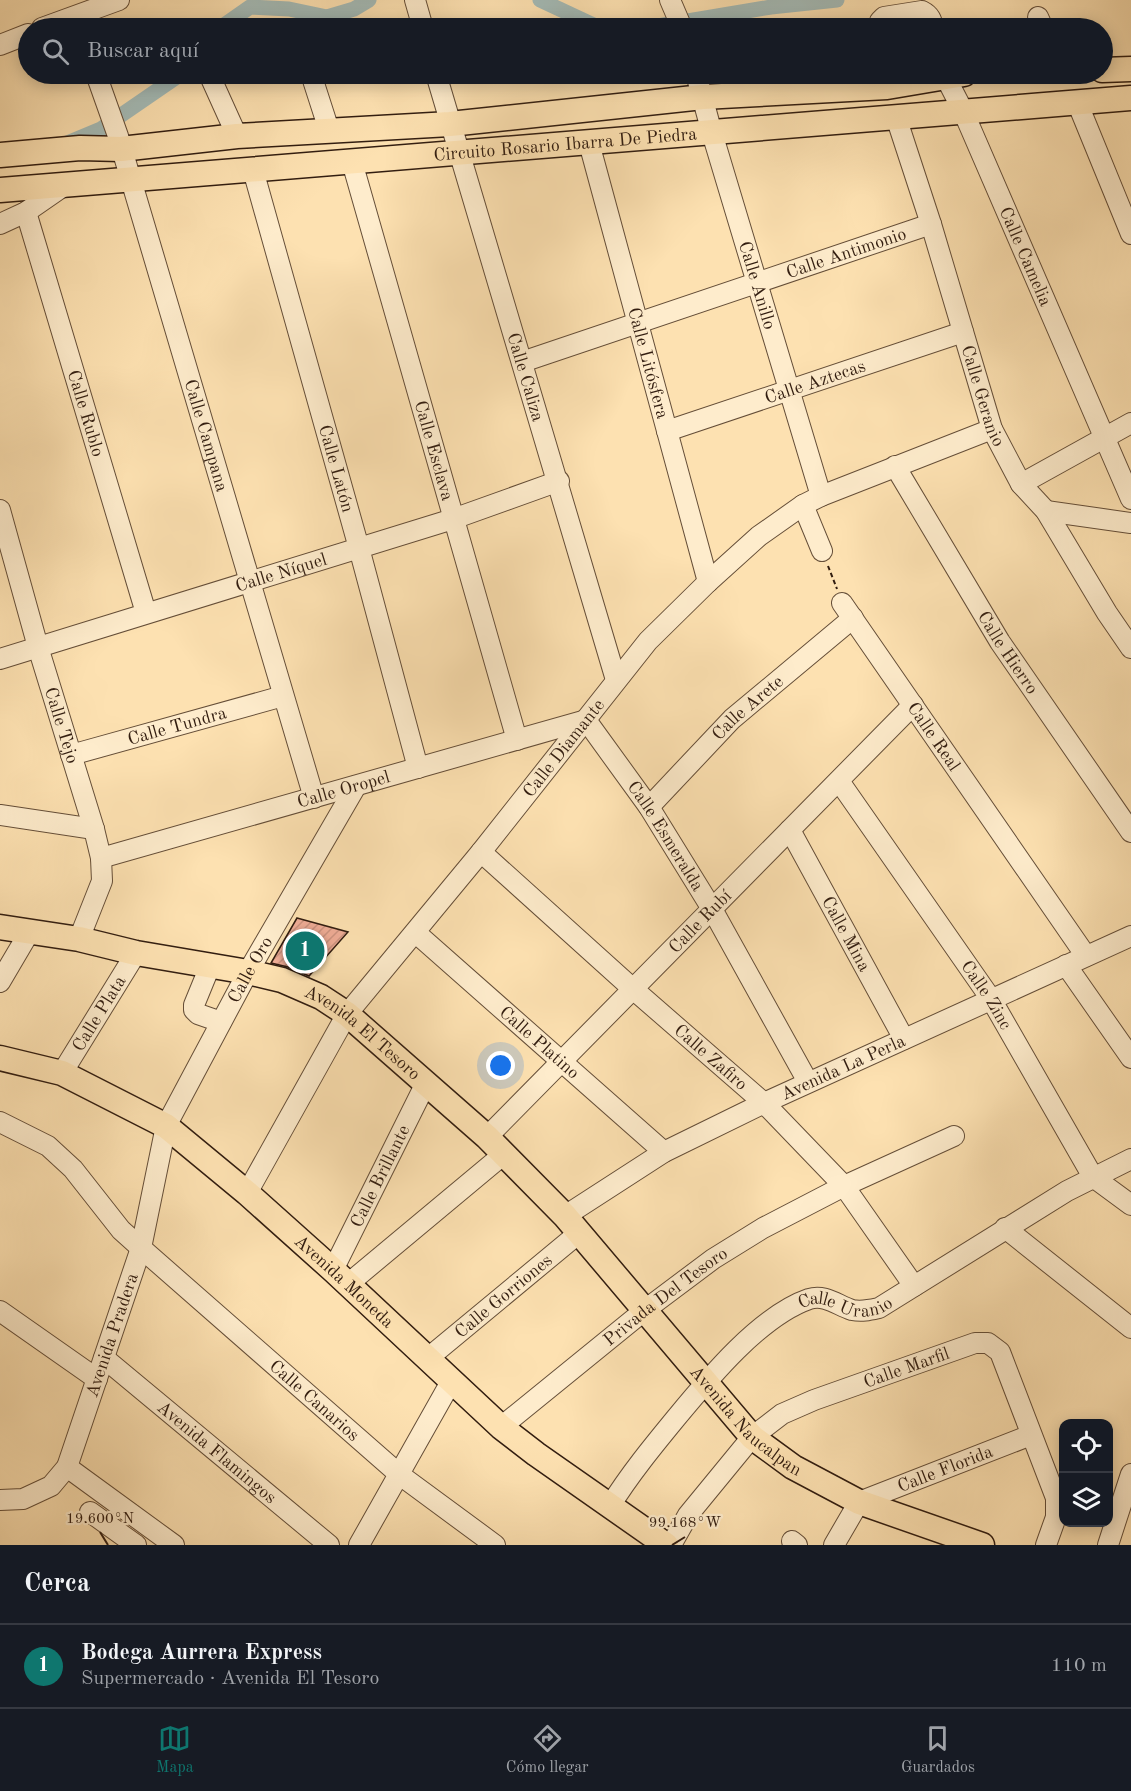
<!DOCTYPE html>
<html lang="es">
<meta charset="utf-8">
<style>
:root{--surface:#171b24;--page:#242831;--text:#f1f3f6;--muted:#9ea1a6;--line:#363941;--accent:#0f766e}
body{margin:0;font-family:"Old Standard TT",serif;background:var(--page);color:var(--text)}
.controls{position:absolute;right:18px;bottom:18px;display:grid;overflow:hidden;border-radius:12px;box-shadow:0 3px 15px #0003}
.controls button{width:54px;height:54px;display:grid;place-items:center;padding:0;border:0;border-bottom:2px solid var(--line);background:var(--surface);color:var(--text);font:30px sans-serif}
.you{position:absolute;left:501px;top:1066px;width:21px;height:21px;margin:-15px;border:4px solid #fff;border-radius:50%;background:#1a73e8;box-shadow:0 0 0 9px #1a73e833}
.badge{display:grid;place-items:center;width:39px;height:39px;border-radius:50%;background:var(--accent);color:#fff;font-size:20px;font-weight:700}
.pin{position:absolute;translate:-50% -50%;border:3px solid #fff;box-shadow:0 2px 6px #0006}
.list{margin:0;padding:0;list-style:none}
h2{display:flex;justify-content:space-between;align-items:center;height:78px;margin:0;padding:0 24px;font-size:26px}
h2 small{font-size:20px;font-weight:400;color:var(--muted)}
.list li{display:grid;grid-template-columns:39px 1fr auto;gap:18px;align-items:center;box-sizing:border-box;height:84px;padding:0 24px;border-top:2px solid var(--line)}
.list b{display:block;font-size:22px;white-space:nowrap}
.list p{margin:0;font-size:20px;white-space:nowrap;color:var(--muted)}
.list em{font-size:20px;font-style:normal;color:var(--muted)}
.icon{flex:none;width:33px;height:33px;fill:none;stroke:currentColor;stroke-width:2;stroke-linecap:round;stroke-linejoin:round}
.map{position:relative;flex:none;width:1131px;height:1545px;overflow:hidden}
.search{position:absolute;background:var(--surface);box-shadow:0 3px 15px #0003;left:18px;right:18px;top:18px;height:66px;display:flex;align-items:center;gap:15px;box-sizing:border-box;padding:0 21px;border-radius:33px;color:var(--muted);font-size:22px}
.sheet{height:162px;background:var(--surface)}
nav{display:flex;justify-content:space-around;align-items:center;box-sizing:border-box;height:84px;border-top:2px solid var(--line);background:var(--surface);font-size:16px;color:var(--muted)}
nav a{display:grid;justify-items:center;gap:3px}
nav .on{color:var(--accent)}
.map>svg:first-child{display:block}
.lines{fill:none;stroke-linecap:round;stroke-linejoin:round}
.canal{stroke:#a4bbb7;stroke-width:15}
.building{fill:url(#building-hatch);stroke:#321d10;stroke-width:1.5}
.minor-casing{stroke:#654e38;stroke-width:22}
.major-casing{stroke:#321d10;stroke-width:27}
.path{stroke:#321d10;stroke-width:2;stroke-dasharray:4.5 3;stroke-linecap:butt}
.minor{stroke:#feeccc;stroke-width:20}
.major{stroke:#fde1b1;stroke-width:24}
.ticks{fill:none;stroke:#321d10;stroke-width:2}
.labels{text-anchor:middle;stroke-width:4.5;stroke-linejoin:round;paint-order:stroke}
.street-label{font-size:18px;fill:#321d10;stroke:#feeccc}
.ticks-label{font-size:15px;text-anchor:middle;fill:#321d10;stroke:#feeccc;stroke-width:4.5;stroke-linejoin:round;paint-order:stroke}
</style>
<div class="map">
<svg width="1131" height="1545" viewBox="0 0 1131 1545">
<defs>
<pattern id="building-hatch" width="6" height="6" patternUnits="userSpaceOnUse" patternTransform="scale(1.5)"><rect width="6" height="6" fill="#f0ad97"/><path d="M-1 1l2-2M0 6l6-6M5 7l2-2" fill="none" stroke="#ce9481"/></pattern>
</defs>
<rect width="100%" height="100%" fill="#fde1b1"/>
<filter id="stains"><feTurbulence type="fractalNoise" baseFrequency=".00333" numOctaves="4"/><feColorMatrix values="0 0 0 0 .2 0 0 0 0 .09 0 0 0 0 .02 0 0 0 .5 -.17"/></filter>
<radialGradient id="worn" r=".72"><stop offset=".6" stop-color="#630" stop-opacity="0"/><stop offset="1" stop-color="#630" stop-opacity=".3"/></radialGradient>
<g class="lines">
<path class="canal" d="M 540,0 L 600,28
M 220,28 L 250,7 L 289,9 L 327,17 L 354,9 L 369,0
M 646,28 L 771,7 L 837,0
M 65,144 L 101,129 L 181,74"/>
</g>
<path class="building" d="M 297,918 L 348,932 L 309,976 L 288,967 L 271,963 Z"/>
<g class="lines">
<g class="minor-casing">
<g id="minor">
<path d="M 415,0 L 423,28"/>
<path d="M 670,0 L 682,28"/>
<path d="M 1038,17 L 1043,28"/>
<path d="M 42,28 L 119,0"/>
<path d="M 879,28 L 880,21 L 884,17 L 922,11 C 930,15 932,20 933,28"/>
<path d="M 0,45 L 28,34"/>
<path id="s1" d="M 96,74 L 118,136 L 314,798"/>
<path d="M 209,74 L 237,136"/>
<path d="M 311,74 L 329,130"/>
<path id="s2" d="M 436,74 L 616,680"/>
<path id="s3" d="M 696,74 L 712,133 L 821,496"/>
<path id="s4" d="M 944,74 L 963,111 L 1131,499"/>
<path d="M 1077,102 L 1131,234"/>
<path id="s5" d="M 896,117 L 931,224 L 992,429 L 1021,484 L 1046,511 L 1107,613 L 1131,648"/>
<path id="s6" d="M 589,143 L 708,582"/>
<path id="s7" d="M 352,162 L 517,740"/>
<path id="s8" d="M 253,170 L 359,548 L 418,768"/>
<path id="s9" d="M 26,212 L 146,613"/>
<path d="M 0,224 L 26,212 L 65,185"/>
<path id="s10" d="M 522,362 L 931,224"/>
<path id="s11" d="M 667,431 L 963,332"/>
<path id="s12" d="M 895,466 L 1000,642 L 1131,832"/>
<path d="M 1021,484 L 1131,423"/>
<path d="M 803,505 L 822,551"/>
<path id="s13" d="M 0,510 L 38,647 L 94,829 L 101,858 L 102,881 L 79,939"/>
<path d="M 1046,511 L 1131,523"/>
<path id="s14" d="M 842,603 L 1086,956"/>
<path id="s15" d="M 0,659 L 453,519 L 559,481"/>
<path id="s16" d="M 71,755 L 283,696"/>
<path id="s17" d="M 839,781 L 991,999 L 1093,1177 L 1131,1205"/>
<path id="s18" d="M 649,807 L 732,719 L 853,618"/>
<path d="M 0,815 L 94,829"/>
<path id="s19" d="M 790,830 L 904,1039"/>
<path id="s20" d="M 481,852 L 633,989 L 764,1103 L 844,1186 L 914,1286"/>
<path id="s21" d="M 101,858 L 586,720 L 649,807 L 712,909 L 808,1082"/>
<path id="s22" d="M 416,933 L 664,1152"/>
<path d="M 1066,965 L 1131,1058"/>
<path d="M 210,966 L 194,1005 L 194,1010 L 198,1014 L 221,1022"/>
<path d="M 0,982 L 30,931"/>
<path id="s23" d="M 62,1073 L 136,953"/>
<path id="s24" d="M 0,1122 L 48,1146 L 73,1169 L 121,1230 L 141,1248 L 400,1475 L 495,1545"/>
<path id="s25" d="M 487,1137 L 913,705"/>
<path id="s26" d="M 247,1193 L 347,1014 L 481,852 L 648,641 L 708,582 L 759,536 L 803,505 L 821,496 L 992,429"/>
<path id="s27" d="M 565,1216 L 664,1152 L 764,1103 L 1131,936"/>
<path d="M 1005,1228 L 1131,1328"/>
<path id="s28" d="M 333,1270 L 426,1083"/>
<path d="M 348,1284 L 504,1154"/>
<path d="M 0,1311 L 97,1379"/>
<path id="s29" d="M 104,1358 L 329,1545"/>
<path id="s30" d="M 427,1359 L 579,1233"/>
<path id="s31" d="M 501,1427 L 645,1310 L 713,1259 L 763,1228 L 844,1186 L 954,1136"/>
<path d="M 67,1467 L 174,1545"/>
<path id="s32" d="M 0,1500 L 23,1499 L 51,1486 L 67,1467 L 141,1248 L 166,1126 L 248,972 L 356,786"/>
<path id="s33" d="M 610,1506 C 630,1474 653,1446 676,1418 C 709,1378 760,1316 809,1299 C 825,1294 837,1305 852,1310 C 862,1312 870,1310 879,1308 L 1067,1191 L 1131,1159"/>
<path d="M 90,1512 L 136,1545"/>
<path d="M 792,1541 L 797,1545"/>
<path d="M 359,1545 L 452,1380"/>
<path id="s34" d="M 671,1545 L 688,1515 L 752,1437 L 782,1414 L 814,1400 L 975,1343 L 988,1343 L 1000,1352 L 1056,1498 L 1056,1517 L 1046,1545"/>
<path id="s35" d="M 834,1545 L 859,1502 L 1031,1435"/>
<path d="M 1108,1545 L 1131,1474"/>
</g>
</g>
<g class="major-casing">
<g id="major">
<path d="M 1102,70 L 1131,69"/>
<path d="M 0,155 L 80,148 L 121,149 L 237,136 L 450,124 L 703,97 L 887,87 L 964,74"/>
<path id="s36" d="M 0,190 L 1131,98"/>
<path id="s37" d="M 0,927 L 79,939 L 136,953 L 248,972 L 282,980 L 321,997 L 347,1014 L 487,1137 L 565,1216 L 752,1437 L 793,1467 L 859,1502 L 982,1545"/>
<path id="s38" d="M 0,1058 L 62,1073 L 166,1126 L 247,1193 L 333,1270 L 501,1427 L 536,1454 L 666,1545"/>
</g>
</g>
<path class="path" d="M 828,566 L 837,589"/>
<use href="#minor" class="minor"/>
<use href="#major" class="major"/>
</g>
<path class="ticks" d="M 100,1532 L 108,1545M 672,1545 L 685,1537"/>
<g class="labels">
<g class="street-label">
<text dy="6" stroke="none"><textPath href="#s36" startOffset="567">Circuito Rosario Ibarra De Piedra</textPath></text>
<text dy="6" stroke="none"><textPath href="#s10" startOffset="342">Calle Antimonio</textPath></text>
<text dy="6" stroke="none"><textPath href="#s4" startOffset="200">Calle Camelia</textPath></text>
<text dy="6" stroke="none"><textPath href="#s3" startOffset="220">Calle Anillo</textPath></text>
<text dy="6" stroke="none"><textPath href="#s6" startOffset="228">Calle Litósfera</textPath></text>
<text dy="6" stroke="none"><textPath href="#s2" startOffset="316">Calle Caliza</textPath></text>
<text dy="6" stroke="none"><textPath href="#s11" startOffset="156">Calle Aztecas</textPath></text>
<text dy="6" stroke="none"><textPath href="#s5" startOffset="292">Calle Geranio</textPath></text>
<text dy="6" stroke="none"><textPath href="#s9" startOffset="210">Calle Rublo</textPath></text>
<text dy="6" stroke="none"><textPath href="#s1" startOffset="378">Calle Campana</textPath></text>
<text dy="6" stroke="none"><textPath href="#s7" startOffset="300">Calle Esclava</textPath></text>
<text dy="6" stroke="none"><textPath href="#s8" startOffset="310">Calle Latón</textPath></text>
<text dy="6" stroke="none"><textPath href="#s15" startOffset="294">Calle Níquel</textPath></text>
<text dy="6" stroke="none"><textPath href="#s12" startOffset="218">Calle Hierro</textPath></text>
<text dy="6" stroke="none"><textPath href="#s18" startOffset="140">Calle Arete</textPath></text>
<text dy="6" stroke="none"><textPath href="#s13" startOffset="224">Calle Tejo</textPath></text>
<text dy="6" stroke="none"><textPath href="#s16" startOffset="110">Calle Tundra</textPath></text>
<text dy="6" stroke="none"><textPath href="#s14" startOffset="162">Calle Real</textPath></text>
<text dy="6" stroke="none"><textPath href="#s26" startOffset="548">Calle Diamante</textPath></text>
<text dy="6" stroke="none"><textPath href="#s21" startOffset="252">Calle Oropel</textPath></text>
<text dy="6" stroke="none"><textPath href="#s21" startOffset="645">Calle Esmeralda</textPath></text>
<text dy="6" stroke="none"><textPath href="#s25" startOffset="303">Calle Rubí</textPath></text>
<text dy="6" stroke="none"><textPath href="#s19" startOffset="118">Calle Mina</textPath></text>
<text dy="6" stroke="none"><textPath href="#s32" startOffset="612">Calle Oro</textPath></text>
<text dy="6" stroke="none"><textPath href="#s17" startOffset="260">Calle Zinc</textPath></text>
<text dy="6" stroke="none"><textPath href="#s23" startOffset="70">Calle Plata</textPath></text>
<text dy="6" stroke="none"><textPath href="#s37" startOffset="384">Avenida El Tesoro</textPath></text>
<text dy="6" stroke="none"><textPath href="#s22" startOffset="165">Calle Platino</textPath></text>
<text dy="6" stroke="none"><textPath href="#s20" startOffset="308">Calle Zafiro</textPath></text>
<text dy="6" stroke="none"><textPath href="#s27" startOffset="316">Avenida La Perla</textPath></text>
<text dy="6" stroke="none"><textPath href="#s28" startOffset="105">Calle Brillante</textPath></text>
<text dy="6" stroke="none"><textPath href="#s38" startOffset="417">Avenida Moneda</textPath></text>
<text dy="6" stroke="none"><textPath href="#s30" startOffset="99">Calle Gorriones</textPath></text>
<text dy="6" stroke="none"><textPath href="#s31" startOffset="210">Privada Del Tesoro</textPath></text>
<text dy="6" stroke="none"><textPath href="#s33" startOffset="328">Calle Uranio</textPath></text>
<text dy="6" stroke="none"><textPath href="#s32" startOffset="218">Avenida Pradera</textPath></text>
<text dy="6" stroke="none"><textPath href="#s34" startOffset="306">Calle Marfil</textPath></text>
<text dy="6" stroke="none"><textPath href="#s24" startOffset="423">Calle Canarios</textPath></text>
<text dy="6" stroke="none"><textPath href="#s37" startOffset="932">Avenida Naucalpan</textPath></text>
<text dy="6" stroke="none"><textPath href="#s29" startOffset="147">Avenida Flamingos</textPath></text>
<text dy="6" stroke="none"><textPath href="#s35" startOffset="142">Calle Florida</textPath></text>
</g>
</g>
<g class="ticks-label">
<text x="100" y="1523">19.600°N</text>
<text x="685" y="1527">99.168°W</text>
</g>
<rect width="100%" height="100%" filter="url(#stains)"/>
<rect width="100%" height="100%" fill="url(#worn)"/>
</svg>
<div class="controls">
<button><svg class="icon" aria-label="locate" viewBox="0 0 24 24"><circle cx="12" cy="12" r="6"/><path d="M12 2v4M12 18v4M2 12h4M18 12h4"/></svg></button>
<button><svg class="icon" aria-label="layers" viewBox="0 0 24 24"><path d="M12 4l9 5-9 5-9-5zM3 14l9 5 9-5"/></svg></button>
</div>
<div class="you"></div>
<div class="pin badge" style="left:305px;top:951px">1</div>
<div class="search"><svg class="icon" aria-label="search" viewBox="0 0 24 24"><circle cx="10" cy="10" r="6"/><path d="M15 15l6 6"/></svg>Buscar aquí</div>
</div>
<section class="sheet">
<h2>Cerca<small></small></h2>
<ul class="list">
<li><span class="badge">1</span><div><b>Bodega Aurrera Express</b><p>Supermercado · Avenida El Tesoro</p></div><em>110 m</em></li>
</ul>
</section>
<nav>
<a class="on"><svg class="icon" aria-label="map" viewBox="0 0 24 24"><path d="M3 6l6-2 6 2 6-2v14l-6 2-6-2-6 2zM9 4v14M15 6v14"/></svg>Mapa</a>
<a><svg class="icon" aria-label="directions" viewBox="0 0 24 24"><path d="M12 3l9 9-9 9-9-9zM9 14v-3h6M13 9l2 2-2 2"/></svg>Cómo llegar</a>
<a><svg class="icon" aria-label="saved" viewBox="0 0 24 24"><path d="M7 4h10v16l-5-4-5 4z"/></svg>Guardados</a>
</nav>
